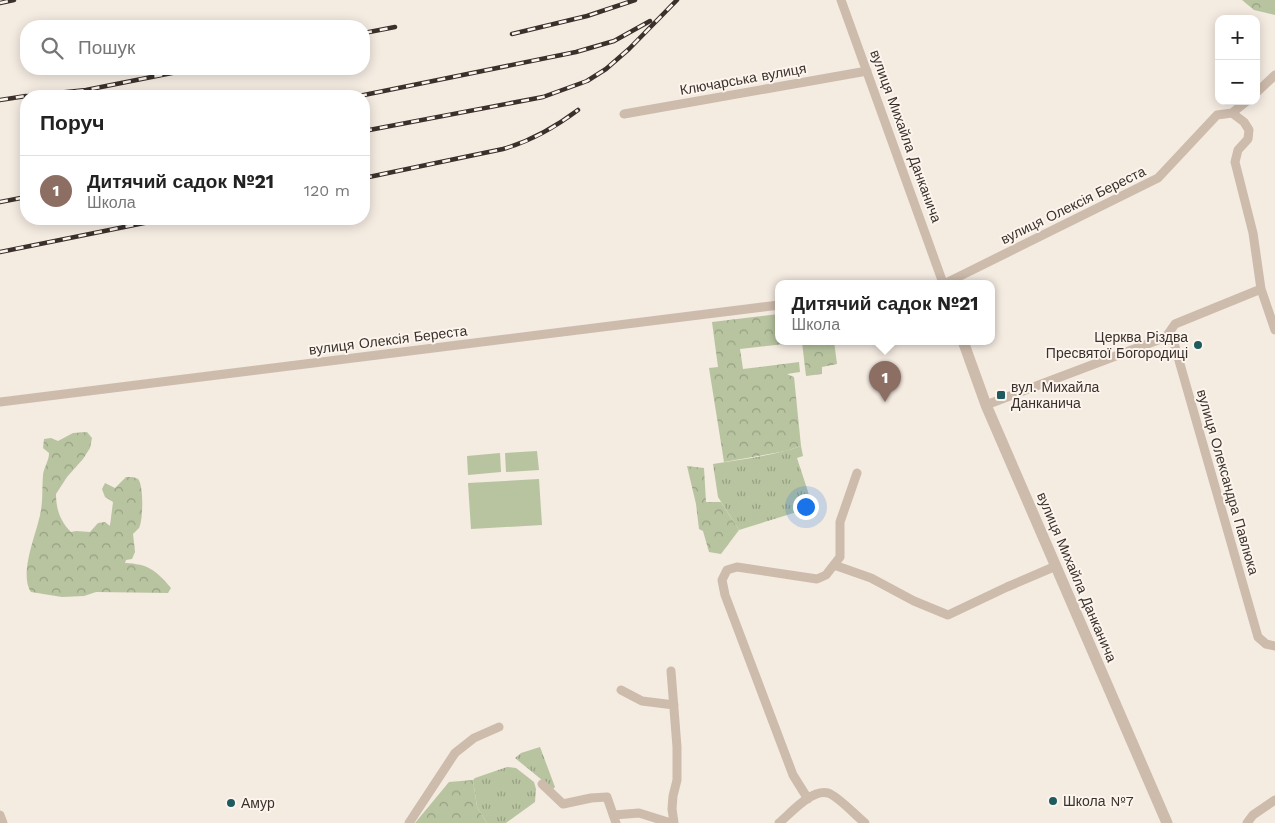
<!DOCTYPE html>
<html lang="uk">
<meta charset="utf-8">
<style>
:root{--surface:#fff;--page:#f6f6f6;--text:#222;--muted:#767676;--line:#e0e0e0;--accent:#1f5a5e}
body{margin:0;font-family:"Work Sans",sans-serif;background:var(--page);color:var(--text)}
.controls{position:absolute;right:15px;top:15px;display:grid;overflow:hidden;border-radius:10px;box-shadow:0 2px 12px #0003}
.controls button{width:45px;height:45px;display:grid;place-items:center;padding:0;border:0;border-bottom:1px solid var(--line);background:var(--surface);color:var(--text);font:25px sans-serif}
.you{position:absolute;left:805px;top:506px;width:18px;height:18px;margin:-12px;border:4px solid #fff;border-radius:50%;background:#1a73e8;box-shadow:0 0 0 8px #1a73e833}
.badge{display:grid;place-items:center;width:32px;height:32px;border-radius:50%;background:var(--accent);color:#fff;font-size:16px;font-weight:700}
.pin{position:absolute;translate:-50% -41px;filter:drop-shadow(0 1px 2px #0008)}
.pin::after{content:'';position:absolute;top:26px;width:18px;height:15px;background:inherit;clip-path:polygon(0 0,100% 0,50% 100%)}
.popup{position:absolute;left:775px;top:280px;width:220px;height:65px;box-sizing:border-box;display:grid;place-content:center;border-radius:10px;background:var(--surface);filter:drop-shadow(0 1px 4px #0005);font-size:16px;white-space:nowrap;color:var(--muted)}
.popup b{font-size:19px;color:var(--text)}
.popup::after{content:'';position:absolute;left:50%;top:100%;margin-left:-10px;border:10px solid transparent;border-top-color:var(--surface)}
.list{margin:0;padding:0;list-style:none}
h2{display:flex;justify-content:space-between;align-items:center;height:65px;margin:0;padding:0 20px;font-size:21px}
h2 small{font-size:16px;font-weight:400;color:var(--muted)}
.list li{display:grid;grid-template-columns:32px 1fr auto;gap:15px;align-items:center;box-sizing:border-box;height:70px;padding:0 20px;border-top:1px solid var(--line)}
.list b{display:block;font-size:19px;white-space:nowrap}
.list p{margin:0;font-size:16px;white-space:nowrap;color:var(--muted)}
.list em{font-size:16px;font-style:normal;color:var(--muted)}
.icon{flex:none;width:28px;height:28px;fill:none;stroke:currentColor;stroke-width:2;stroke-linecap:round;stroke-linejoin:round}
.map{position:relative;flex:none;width:1275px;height:823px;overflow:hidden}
.search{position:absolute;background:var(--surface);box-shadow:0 2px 12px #0003;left:20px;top:20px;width:350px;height:55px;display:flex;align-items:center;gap:12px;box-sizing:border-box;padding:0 18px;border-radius:20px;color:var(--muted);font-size:19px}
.panel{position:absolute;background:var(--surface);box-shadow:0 2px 12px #0003;left:20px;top:90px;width:350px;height:135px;border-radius:20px}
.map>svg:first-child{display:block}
.grass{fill:url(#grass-tufts)}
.forest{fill:url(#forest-crowns)}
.garden{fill:#b8c4a0}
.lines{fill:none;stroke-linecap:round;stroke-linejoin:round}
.minor{stroke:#cdbbac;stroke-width:9}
.tertiary{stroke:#cdbbac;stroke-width:11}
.rail-casing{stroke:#3b302b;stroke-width:4.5}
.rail{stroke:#fbf5ee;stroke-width:2.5;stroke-dasharray:8;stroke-linecap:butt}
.poi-dot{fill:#1f5a5e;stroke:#fbf5ee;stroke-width:2}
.labels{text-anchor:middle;stroke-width:4;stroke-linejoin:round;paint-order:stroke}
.street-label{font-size:14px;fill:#3b302b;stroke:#fbf5ee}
.poi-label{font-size:14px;fill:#3b302b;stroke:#fbf5ee;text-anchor:start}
</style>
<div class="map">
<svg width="1275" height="823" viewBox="0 0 1275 823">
<defs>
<pattern id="grass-tufts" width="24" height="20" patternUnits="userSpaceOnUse" patternTransform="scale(1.25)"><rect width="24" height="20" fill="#b8c4a0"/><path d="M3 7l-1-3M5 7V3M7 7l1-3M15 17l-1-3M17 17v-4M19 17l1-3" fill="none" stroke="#97a083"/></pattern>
<pattern id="forest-crowns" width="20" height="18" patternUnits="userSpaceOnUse" patternTransform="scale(1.25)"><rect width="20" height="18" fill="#b8c4a0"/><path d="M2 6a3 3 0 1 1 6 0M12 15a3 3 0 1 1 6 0" fill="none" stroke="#97a083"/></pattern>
</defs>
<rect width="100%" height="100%" fill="#f4ebe1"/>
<path class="grass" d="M 801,446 L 803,456 L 797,458 L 813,507 L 739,530 L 718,497 L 713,464 C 743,459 773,456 801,446 Z
M 540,747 L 555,787 L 553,789 L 515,758 L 521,753 Z
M 507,767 L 516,768 L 534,782 L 536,789 L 535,802 L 506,823 L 487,823 L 477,807 L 473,780 L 475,778 Z"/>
<path class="forest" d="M 1242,0 L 1275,0 L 1275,15 L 1254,10 Z
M 779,314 L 779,341 L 834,341 L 837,364 L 822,367 L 822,374 L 806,376 L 802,342 L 740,349 L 743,369 L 799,362 L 800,372 L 787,374 L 794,377 L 801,446 L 786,451 L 724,462 L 709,368 L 718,367 L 712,322 Z
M 87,432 L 92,438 L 90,448 L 83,459 L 67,477 L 56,494 C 56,509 60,521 71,532 L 76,531 L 90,532 L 98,523 L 105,522 L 110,526 L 113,502 L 105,497 L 102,489 L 105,483 L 115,488 L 126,477 C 130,477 135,477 138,479 C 144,485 143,521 139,528 C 137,530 135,532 133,534 L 135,552 L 132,559 L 126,560 L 125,563 C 148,564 156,570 171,588 L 168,593 L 96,592 L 84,596 L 62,597 L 31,592 C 18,573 38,531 41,510 C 43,498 42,487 43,475 C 44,467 49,461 49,453 L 43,448 L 44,439 L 51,438 L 58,441 L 73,433 Z
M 687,466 L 704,468 L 706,502 L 721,502 L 739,530 L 721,554 L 709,552 L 703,531 L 699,529 L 696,504 Z
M 473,780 L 477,807 L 487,823 L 415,823 L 449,782 Z"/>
<path class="garden" d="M 537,451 L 539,470 L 506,472 L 505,453 Z
M 500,453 L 501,472 L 468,475 L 467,456 Z
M 539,479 L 542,525 L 471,529 L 468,483 Z"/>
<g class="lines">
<path class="minor" d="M 841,0 L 943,283
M 1256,93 L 1275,75
M 1232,113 L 1244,122 L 1249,130 L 1248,139 L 1238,150 L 1235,162 L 1253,233 L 1261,289 L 1275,330
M 624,114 L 867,71
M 946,283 L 1158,178 L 1217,115 L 1232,113 L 1247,101
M 1166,337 L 1174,343 L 1258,637 L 1266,644 L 1275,646
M 0,402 L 779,305
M 986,405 L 1166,337 L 1175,324 L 1261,289
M 834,565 L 871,578 L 914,601 L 948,615 L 1007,587 L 1056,566
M 671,671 L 677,747 L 677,780 L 673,796 L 672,809 L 674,823
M 621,690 L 642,701 L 674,705
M 542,784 L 563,804 L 591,798 L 607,797 L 616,823
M 808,799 L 793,775 L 725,595 L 722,580 L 727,570 L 737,567 L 817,579 L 826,575 L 840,557 L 840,522 L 857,473
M 0,815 L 3,823
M 614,815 L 639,813 L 671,823
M 409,823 L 455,753 L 474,738 L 499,727
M 779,823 C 791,813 811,789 828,793 C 838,796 856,816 865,823
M 1247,823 L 1253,815 L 1275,800"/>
<path class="tertiary" d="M 963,341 L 986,405 L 1167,823"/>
<g class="rail-casing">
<path id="rail" d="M 0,3 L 14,0
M 364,33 L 395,27
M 512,34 L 587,16 L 635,0
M 28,96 L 86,90 L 192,69
M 359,96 L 576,52 L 614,41 L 650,21
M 0,100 L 26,96
M 364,131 L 543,97 L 587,81 L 606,69 L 629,49 L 677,0
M 364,178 L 503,149 C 531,141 554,128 578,110
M 0,202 L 26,197
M 0,252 L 164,219"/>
</g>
<use href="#rail" class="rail"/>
</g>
<g class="poi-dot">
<circle cx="1198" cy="345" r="5"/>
<rect x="996" y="390" width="10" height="10" rx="2.5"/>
<circle cx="1053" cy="801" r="5"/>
<circle cx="231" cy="803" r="5"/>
</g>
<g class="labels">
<g class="street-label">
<text transform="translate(743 79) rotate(-10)" y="5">Ключарська вулиця</text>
<text transform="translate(906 136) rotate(70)" y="5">вулиця Михайла Данканича</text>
<text transform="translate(1073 205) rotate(-26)" y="5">вулиця Олексія Береста</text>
<text transform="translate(388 340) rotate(-7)" y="5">вулиця Олексія Береста</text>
<text transform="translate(1228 482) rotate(74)" y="5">вулиця Олександра Павлюка</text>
<text transform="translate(1077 577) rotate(67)" y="5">вулиця Михайла Данканича</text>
</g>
<g class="poi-label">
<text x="1188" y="342" text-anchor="end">Церква Різдва<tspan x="1188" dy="16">Пресвятої Богородиці</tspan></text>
<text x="1011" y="392">вул. Михайла<tspan x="1011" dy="16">Данканича</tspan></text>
<text x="1063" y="806">Школа №7</text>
<text x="241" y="808">Амур</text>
</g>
</g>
</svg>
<div class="controls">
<button>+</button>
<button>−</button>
</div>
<div class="you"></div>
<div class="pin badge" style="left:885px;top:402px;background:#8d6e63">1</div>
<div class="popup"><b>Дитячий садок №21</b>Школа</div>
<div class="search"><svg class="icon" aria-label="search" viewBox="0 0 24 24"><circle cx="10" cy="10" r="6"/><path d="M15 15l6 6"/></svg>Пошук</div>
<section class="panel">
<h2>Поруч<small></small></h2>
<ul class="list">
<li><span class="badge" style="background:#8d6e63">1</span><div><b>Дитячий садок №21</b><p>Школа</p></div><em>120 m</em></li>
</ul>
</section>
</div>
